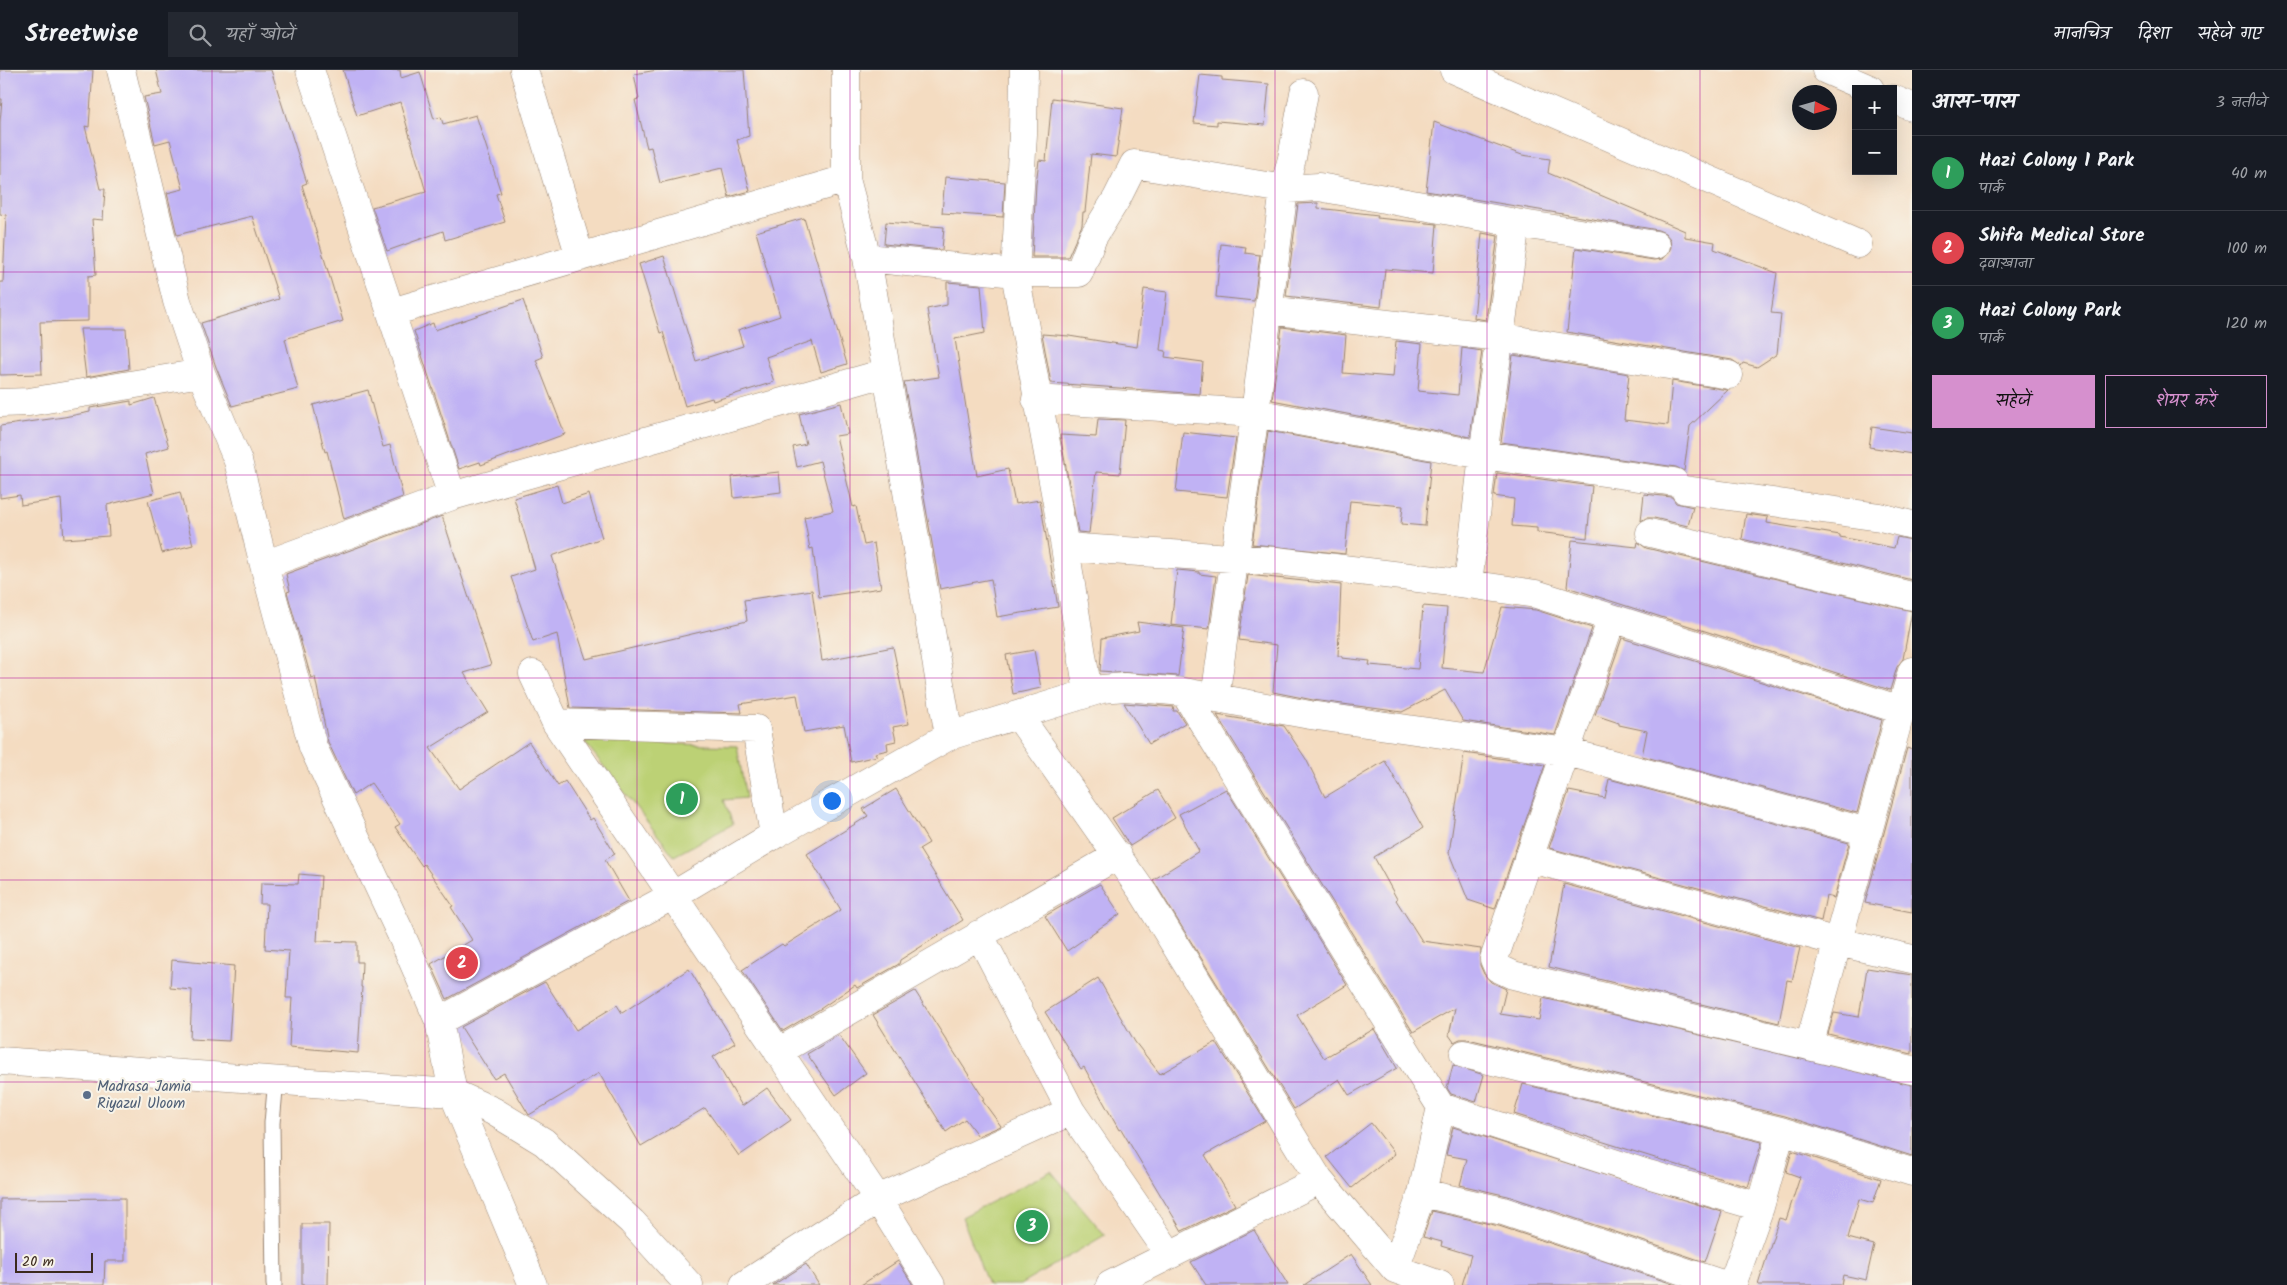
<!DOCTYPE html>
<html lang="hi">
<meta charset="utf-8">
<style>
:root{--surface:#171b24;--page:#242831;--text:#f1f3f6;--muted:#9ea1a6;--line:#363941;--accent:#d690ce}
body{margin:0;font-family:Kalam,"Playpen Sans Deva",sans-serif;background:var(--page);color:var(--text)}
.controls{position:absolute;right:15px;top:15px;display:grid;overflow:hidden;border-radius:0px;box-shadow:0 5px 20px #0002}
.controls button{width:45px;height:45px;display:grid;place-items:center;padding:0;border:0;border-bottom:1px solid var(--line);background:var(--surface);color:var(--text);font:25px sans-serif}
.compass{position:absolute;left:1792px;top:15px;width:45px;height:45px;border-radius:50%;background:var(--surface);box-shadow:0 5px 20px #0002;rotate:95deg}
.scale{position:absolute;left:15px;bottom:12px;width:78px;box-sizing:border-box;padding-left:5px;border:2px solid #3b2a1e;border-top:0;font-size:14px;line-height:18px;white-space:nowrap;color:#3b2a1e;-webkit-text-stroke:4px #f7f3e8;paint-order:stroke}
.you{position:absolute;left:831px;top:730px;width:18px;height:18px;margin:-12px;border:4px solid #fff;border-radius:50%;background:#1a73e8;box-shadow:0 0 0 8px #1a73e833}
.badge{display:grid;place-items:center;width:32px;height:32px;border-radius:50%;background:var(--accent);color:#fff;font-size:16px;font-weight:700}
.pin{position:absolute;translate:-50% -50%;border:2px solid #fff;box-shadow:0 1px 5px #0006}
.list{margin:0;padding:0;list-style:none}
h2{display:flex;justify-content:space-between;align-items:center;height:65px;margin:0;padding:0 20px;font-size:21px}
h2 small{font-size:16px;font-weight:400;color:var(--muted)}
.list li{display:grid;grid-template-columns:32px 1fr auto;gap:15px;align-items:center;box-sizing:border-box;height:75px;padding:0 20px;border-top:1px solid var(--line)}
.list b{display:block;font-size:19px;white-space:nowrap}
.list p{margin:0;font-size:16px;white-space:nowrap;color:var(--muted)}
.list em{font-size:16px;font-style:normal;color:var(--muted)}
.actions{display:flex;gap:10px;padding:15px 20px}
.actions a{flex:1;padding:11px 0;border:1px solid var(--accent);border-radius:0px;text-align:center;font-size:18px;color:var(--accent)}
.actions .main{background:var(--accent);color:#111}
.icon{flex:none;width:28px;height:28px;fill:none;stroke:currentColor;stroke-width:2;stroke-linecap:round;stroke-linejoin:round}
.map{position:relative;flex:none;width:1912px;height:1215px;overflow:hidden}
header{display:flex;align-items:center;gap:30px;box-sizing:border-box;height:70px;padding:0 25px;background:var(--surface);border-bottom:1px solid var(--line)}
header strong{font-size:24px}
nav{display:flex;gap:28px;margin-inline-start:auto;font-size:18px}
.search{width:350px;height:45px;background:var(--page);display:flex;align-items:center;gap:12px;box-sizing:border-box;padding:0 18px;border-radius:0px;color:var(--muted);font-size:19px}
main{display:flex}
aside{flex:1;background:var(--surface)}
.map>svg:first-child{display:block}
.green{fill:#bcd175;stroke:#7c7e4a}
.building{fill:#c0b2f4}
.lines{fill:none;stroke-linecap:round;stroke-linejoin:round}
.service-casing{stroke:#988370;stroke-width:17}
.minor-casing{stroke:#988370;stroke-width:29}
.tertiary-casing{stroke:#988370;stroke-width:29}
.secondary-casing{stroke:#988370;stroke-width:29}
.service{stroke:#fff;stroke-width:15}
.minor{stroke:#fff;stroke-width:28}
.tertiary{stroke:#fff;stroke-width:28}
.secondary{stroke:#fff;stroke-width:28}
.grid{fill:none;stroke:#b5179e;stroke-width:1;stroke-opacity:0.55}
.service-dot{fill:#5c6f8a;stroke:#f7f3e8;stroke-width:2}
.labels{text-anchor:middle;stroke-width:4;stroke-linejoin:round;paint-order:stroke}
.service-label{font-size:15px;fill:#4e5e75;stroke:#f7f3e8;text-anchor:start}
</style>
<header>
<strong>Streetwise</strong>
<div class="search"><svg class="icon" aria-label="search" viewBox="0 0 24 24"><circle cx="10" cy="10" r="6"/><path d="M15 15l6 6"/></svg>यहाँ खोजें</div>
<nav><a>मानचित्र</a><a>दिशा</a><a>सहेजे गए</a></nav>
</header>
<main>
<div class="map">
<svg width="1912" height="1215" viewBox="0 0 1912 1215">
<rect width="100%" height="100%" fill="#f7f3e8"/>
<filter id="ink" filterUnits="userSpaceOnUse"><feTurbulence type="fractalNoise" baseFrequency=".02" numOctaves="2"/><feDisplacementMap in="SourceGraphic" scale="10" xChannelSelector="R" yChannelSelector="G"/><feConvolveMatrix kernelMatrix="1 2 1 2 8 2 1 2 1" color-interpolation-filters="sRGB"/></filter>
<filter id="wash" filterUnits="userSpaceOnUse"><feTurbulence type="fractalNoise" baseFrequency=".0096" numOctaves="4" result="noise"/><feDisplacementMap in="SourceGraphic" scale="20" xChannelSelector="R" yChannelSelector="G"/><feGaussianBlur stdDeviation="1.12" result="paint"/><feColorMatrix in="noise" values="0 0 0 0 0 0 0 0 0 0 0 0 0 0 0 0 0 1.4 0 .05"/><feComposite in="paint" operator="in"/></filter>
<g filter="url(#wash)">
<rect width="100%" height="100%" fill="#f4dcc1"/>
<path class="green" d="M 584,671 L 737,676 L 746,728 L 724,730 L 733,754 L 674,786 Z
M 1051,1101 L 1105,1165 L 1020,1215 L 988,1215 L 962,1147 Z"/>
<g id="blocks">
<path class="building" d="M 0,0 L 93,0 L 89,57 L 85,56 L 100,119 L 105,119 L 103,150 L 92,149 L 96,205 L 88,206 L 88,251 L 40,252 L 42,304 L 0,305 L 0,212 L 3,212 L 6,145 L 0,144 L 0,52 L 2,29 L 0,29 Z
M 156,0 L 271,0 L 307,113 L 302,115 L 343,251 L 285,269 L 298,319 L 232,336 L 216,297 L 201,253 L 279,229 L 252,146 L 177,165 L 167,123 L 183,119 L 170,70 L 155,74 L 144,27 L 162,24 Z
M 343,0 L 400,0 L 401,8 L 420,2 L 434,49 L 441,47 L 443,54 L 476,45 L 501,123 L 496,124 L 505,152 L 445,170 L 443,161 L 387,181 L 372,137 L 426,122 L 400,32 L 357,46 Z
M 657,0 L 744,0 L 749,66 L 737,70 L 750,121 L 729,127 L 722,98 L 660,113 L 651,77 L 647,78 L 635,30 L 639,29 L 634,4 Z
M 1200,5 L 1222,7 L 1222,10 L 1269,14 L 1265,55 L 1217,51 L 1217,55 L 1194,53 Z
M 1052,28 L 1123,38 L 1116,87 L 1091,84 L 1085,142 L 1083,142 L 1082,155 L 1068,187 L 1032,187 L 1036,114 L 1039,90 L 1046,91 Z
M 1434,52 L 1522,85 L 1550,89 L 1548,103 L 1685,161 L 1685,167 L 1715,172 L 1714,179 L 1777,203 L 1771,243 L 1781,244 L 1777,284 L 1757,297 L 1743,293 L 1741,296 L 1732,290 L 1567,262 L 1576,178 L 1654,190 L 1662,189 L 1668,184 L 1671,177 L 1670,169 L 1665,163 L 1658,160 L 1426,121 Z
M 945,107 L 1005,112 L 1003,147 L 942,143 Z
M 1318,133 L 1318,138 L 1378,145 L 1377,148 L 1437,154 L 1433,203 L 1385,199 L 1381,237 L 1286,226 L 1298,134 Z
M 804,148 L 847,294 L 821,302 L 812,271 L 766,287 L 774,312 L 713,331 L 712,328 L 685,336 L 663,262 L 660,263 L 639,194 L 664,186 L 696,291 L 743,276 L 738,260 L 780,246 L 756,162 Z
M 886,152 L 944,157 L 942,180 L 884,174 Z
M 1482,163 L 1498,166 L 1486,250 L 1474,248 Z
M 1221,174 L 1246,177 L 1245,183 L 1260,185 L 1254,231 L 1216,227 Z
M 947,212 L 981,215 L 985,263 L 955,269 L 977,406 L 1008,399 L 1015,434 L 1040,430 L 1058,537 L 997,547 L 991,509 L 940,519 L 904,312 L 939,307 L 927,239 L 947,235 Z
M 1144,219 L 1167,222 L 1160,280 L 1166,281 L 1165,287 L 1203,292 L 1200,324 L 1051,313 L 1042,264 L 1069,266 L 1137,277 Z
M 523,230 L 543,287 L 536,290 L 565,364 L 481,395 L 480,392 L 459,399 L 414,261 L 433,253 L 435,260 Z
M 1282,257 L 1346,265 L 1343,303 L 1393,307 L 1396,271 L 1422,274 L 1418,321 L 1458,325 L 1462,278 L 1482,281 L 1470,367 L 1272,330 Z
M 80,259 L 126,259 L 129,299 L 86,307 Z
M 1513,285 L 1629,304 L 1624,350 L 1668,355 L 1672,311 L 1728,320 L 1690,356 L 1684,401 L 1676,397 L 1501,372 Z
M 368,320 L 383,377 L 390,375 L 403,427 L 344,449 L 327,381 L 325,382 L 313,335 Z
M 154,328 L 169,377 L 145,384 L 154,423 L 107,435 L 109,466 L 64,469 L 61,429 L 21,435 L 20,425 L 0,428 L 0,356 L 64,347 L 90,342 L 90,338 L 131,331 L 131,335 Z
M 841,333 L 848,364 L 836,366 L 853,437 L 856,436 L 864,475 L 874,473 L 881,518 L 819,527 L 813,478 L 810,479 L 804,447 L 833,441 L 820,391 L 797,397 L 793,377 L 806,374 L 799,344 Z
M 1098,349 L 1125,350 L 1120,404 L 1096,402 L 1089,463 L 1078,462 L 1060,365 L 1096,367 Z
M 1872,357 L 1912,363 L 1912,384 L 1869,377 Z
M 1268,361 L 1431,391 L 1425,456 L 1401,454 L 1403,436 L 1350,431 L 1345,484 L 1252,474 Z
M 1183,362 L 1236,368 L 1227,427 L 1176,422 Z
M 779,402 L 781,422 L 734,428 L 732,407 Z
M 1497,403 L 1592,416 L 1587,468 L 1537,462 L 1537,458 L 1512,456 L 1514,429 L 1494,426 Z
M 557,415 L 562,433 L 589,424 L 602,468 L 552,486 L 586,589 L 747,551 L 744,530 L 812,520 L 822,591 L 893,577 L 909,654 L 893,657 L 896,671 L 887,673 L 888,680 L 875,683 L 877,686 L 851,692 L 844,655 L 804,662 L 797,625 L 740,634 L 742,643 L 570,638 L 557,564 L 533,572 L 511,507 L 535,499 L 514,428 Z
M 180,422 L 193,475 L 162,483 L 148,431 Z
M 1644,424 L 1672,427 L 1676,433 L 1693,437 L 1688,456 L 1654,448 L 1646,448 L 1641,451 Z
M 1746,444 L 1768,447 L 1767,453 L 1840,465 L 1840,467 L 1894,478 L 1897,467 L 1912,470 L 1912,510 L 1742,469 Z
M 442,446 L 491,595 L 464,603 L 488,642 L 430,678 L 459,719 L 529,672 L 558,716 L 565,711 L 590,750 L 593,748 L 615,784 L 605,790 L 629,831 L 447,929 L 431,894 L 472,870 L 451,837 L 453,836 L 424,794 L 422,796 L 395,757 L 400,754 L 371,713 L 353,725 L 328,672 L 315,607 L 311,608 L 287,522 L 290,521 L 286,504 Z
M 1572,470 L 1637,477 L 1638,472 L 1646,478 L 1912,541 L 1903,589 L 1897,597 L 1890,620 L 1567,517 Z
M 1177,500 L 1199,502 L 1199,504 L 1216,506 L 1209,559 L 1171,555 Z
M 1248,505 L 1341,515 L 1338,586 L 1342,586 L 1342,588 L 1370,591 L 1369,595 L 1418,599 L 1423,536 L 1447,538 L 1442,598 L 1484,602 L 1502,537 L 1536,540 L 1592,558 L 1555,665 L 1463,651 L 1445,620 L 1402,642 L 1313,630 L 1273,622 L 1277,575 L 1239,570 Z
M 1137,552 L 1184,558 L 1178,606 L 1100,601 L 1102,568 L 1139,561 Z
M 1622,568 L 1882,650 L 1857,743 L 1642,686 L 1647,661 L 1619,655 L 1619,653 L 1595,645 Z
M 1034,580 L 1041,618 L 1013,624 L 1006,585 Z
M 1124,633 L 1174,637 L 1173,641 L 1177,641 L 1185,653 L 1149,674 Z
M 1217,645 L 1284,656 L 1306,689 L 1325,727 L 1385,691 L 1423,758 L 1374,787 L 1397,829 L 1396,830 L 1422,871 L 1481,879 L 1480,895 L 1484,904 L 1491,912 L 1506,919 L 1500,944 L 1539,950 L 1543,928 L 1912,1015 L 1912,1086 L 1785,1046 L 1468,969 L 1460,969 L 1454,972 L 1449,965 L 1455,938 L 1413,962 Z
M 1907,678 L 1912,680 L 1912,842 L 1865,833 Z
M 1464,683 L 1545,695 L 1495,839 L 1468,830 L 1449,783 Z
M 1609,709 L 1849,773 L 1834,828 L 1826,826 L 1821,851 L 1549,778 L 1569,721 L 1605,728 Z
M 896,719 L 929,773 L 919,779 L 963,850 L 900,890 L 899,894 L 857,918 L 855,915 L 820,939 L 783,961 L 742,900 L 782,874 L 784,876 L 841,840 L 807,784 L 868,746 L 863,739 Z
M 1226,719 L 1347,915 L 1297,945 L 1324,988 L 1374,959 L 1397,998 L 1349,1025 L 1339,1009 L 1294,1039 L 1153,810 L 1199,781 L 1179,744 Z
M 1158,720 L 1175,748 L 1130,776 L 1112,748 Z
M 299,804 L 321,806 L 317,871 L 357,872 L 357,892 L 362,892 L 361,917 L 362,917 L 358,983 L 289,977 L 292,928 L 286,928 L 289,881 L 265,879 L 267,834 L 260,834 L 261,813 L 298,814 Z
M 1100,814 L 1120,844 L 1067,881 L 1045,846 Z
M 1564,814 L 1800,878 L 1792,911 L 1787,910 L 1779,953 L 1549,897 Z
M 172,890 L 234,896 L 229,971 L 190,969 L 192,920 L 170,918 Z
M 1867,898 L 1912,905 L 1912,984 L 1828,964 L 1834,943 L 1859,947 Z
M 689,899 L 735,973 L 713,987 L 742,1036 L 767,1018 L 791,1050 L 739,1086 L 705,1038 L 641,1076 L 599,1003 L 529,1045 L 504,1003 L 494,1009 L 461,957 L 545,912 L 576,960 L 617,935 L 622,943 Z
M 1098,908 L 1135,972 L 1160,1004 L 1216,972 L 1265,1051 L 1205,1085 L 1235,1135 L 1182,1161 L 1121,1059 L 1119,1060 L 1084,997 L 1081,999 L 1045,942 Z
M 915,921 L 984,1029 L 982,1030 L 1001,1056 L 978,1066 L 965,1049 L 946,1062 L 873,945 Z
M 839,965 L 866,1003 L 836,1025 L 807,984 Z
M 1453,995 L 1484,1005 L 1476,1032 L 1451,1024 L 1447,1018 Z
M 1523,1014 L 1762,1072 L 1748,1117 L 1514,1044 Z
M 1371,1053 L 1395,1084 L 1352,1118 L 1327,1087 Z
M 1453,1057 L 1722,1142 L 1705,1192 L 1508,1126 L 1460,1115 L 1467,1089 L 1446,1085 Z
M 1792,1081 L 1881,1109 L 1873,1133 L 1859,1129 L 1848,1168 L 1874,1175 L 1866,1210 L 1843,1205 L 1841,1215 L 1758,1215 L 1779,1148 L 1786,1150 L 1800,1107 L 1786,1102 Z
M 125,1128 L 125,1191 L 105,1191 L 104,1215 L 0,1215 L 0,1129 Z
M 1432,1141 L 1499,1156 L 1676,1215 L 1462,1215 L 1471,1185 L 1441,1176 L 1442,1172 L 1423,1167 Z
M 302,1154 L 329,1154 L 328,1215 L 302,1215 Z
M 1254,1160 L 1288,1215 L 1206,1215 L 1191,1192 Z
M 1351,1184 L 1372,1215 L 1304,1215 Z
M 898,1191 L 913,1215 L 861,1215 Z
M 806,1194 L 819,1215 L 773,1215 Z"/>
</g>
</g>
<g filter="url(#ink)">
<use href="#blocks" fill-opacity="0" stroke="#988370" stroke-width="1"/>
<g class="lines">
<g class="service-casing">
<path id="service" d="M 274,1215 L 272,1053 L 276,1009"/>
</g>
<g class="minor-casing">
<path id="minor" d="M 121,0 L 177,231 L 201,303 L 238,391 L 264,495 L 313,677 L 400,862 L 439,951 L 453,1023
M 524,0 L 580,187
M 846,0 L 846,109 L 867,188 L 949,666
M 1024,0 L 1023,64 L 1015,203 L 1079,203 L 1093,167 L 1117,128 L 1134,94 L 1284,119 L 1319,117 L 1516,153
M 1454,0 L 1858,174
M 1826,0 L 1870,19
M 1893,29 L 1912,37
M 867,188 L 1015,203 L 1065,477 L 1088,623
M 1268,240 L 1499,267 L 1729,305
M 392,242 L 846,109
M 1036,329 L 1255,343 L 1483,385 L 1674,412
M 0,333 L 29,332 L 201,303
M 1685,420 L 1880,447 L 1912,455
M 452,426 L 885,303
M 1650,463 L 1912,526
M 1065,477 L 1276,491 L 1468,514 L 1536,524 L 1612,548
M 264,495 L 452,426 L 310,0
M 1468,514 L 1483,385 L 1516,153 L 1656,175
M 533,604 L 556,653 L 878,1129 L 931,1215
M 1184,622 L 1441,1037 L 1422,1123 L 1395,1199
M 1215,628 L 1255,343 L 1284,119 L 1292,88 L 1304,23
M 1901,640 L 1912,601
M 1018,645 L 1144,824 L 1319,1110
M 556,653 L 756,659 L 774,765
M 1528,788 L 1838,872 L 1912,889
M 979,864 L 1071,1041 L 1170,1185
M 439,951 L 672,826 L 774,765 L 949,666 L 1102,619 L 1125,617 L 1184,622 L 1310,645 L 1567,682 L 1868,762 L 1809,976 L 1912,1000
M 1809,976 L 1513,905 L 1498,898 L 1494,889 L 1612,548 L 1901,640 L 1868,762
M 778,982 L 1118,785
M 1464,984 L 1781,1061 L 1760,1137 L 1732,1215
M 1441,1037 L 1648,1104 L 1760,1137
M 1781,1061 L 1912,1102
M 1422,1123 L 1503,1141 L 1725,1215
M 744,1215 L 878,1129 L 1071,1041
M 1110,1215 L 1319,1110 L 1395,1199 L 1440,1215"/>
</g>
<g class="tertiary-casing">
<path id="tertiary" d="M 453,1023 L 533,1215"/>
</g>
<g class="secondary-casing">
<path id="secondary" d="M 0,991 L 453,1023 L 493,1041 L 544,1072 L 632,1152 L 689,1215"/>
</g>
<use href="#service" class="service"/>
<use href="#minor" class="minor"/>
<use href="#tertiary" class="tertiary"/>
<use href="#secondary" class="secondary"/>
</g>
</g>
<path class="grid" d="M 212,0 L 212,1215M 425,0 L 425,1215M 637,0 L 637,1215M 850,0 L 850,1215M 1062,0 L 1062,1215M 1275,0 L 1275,1215M 1487,0 L 1487,1215M 1700,0 L 1700,1215M 0,202 L 1912,202M 0,405 L 1912,405M 0,608 L 1912,608M 0,810 L 1912,810M 0,1012 L 1912,1012"/>
<circle class="service-dot" cx="87" cy="1025" r="5"/>
<g class="labels">
<g class="service-label">
<text x="97" y="1021">Madrasa Jamia<tspan x="97" dy="17">Riyazul Uloom</tspan></text>
</g>
</g>
</svg>
<div class="controls">
<button>+</button>
<button>−</button>
</div>
<svg class="compass" viewBox="-18 -18 36 36"><path d="M0-13l5 13h-10z" fill="#e53935"/><path d="M0 13l5-13h-10z" fill="#9ea1a6"/></svg>
<div class="scale">20 m</div>
<div class="you"></div>
<div class="pin badge" style="left:682px;top:729px;background:#2e9e5b">1</div>
<div class="pin badge" style="left:462px;top:893px;background:#e0444e">2</div>
<div class="pin badge" style="left:1032px;top:1156px;background:#2e9e5b">3</div>
</div>
<aside>
<h2>आस-पास<small>3 नतीजे</small></h2>
<ul class="list">
<li><span class="badge" style="background:#2e9e5b">1</span><div><b>Hazi Colony 1 Park</b><p>पार्क</p></div><em>40 m</em></li>
<li><span class="badge" style="background:#e0444e">2</span><div><b>Shifa Medical Store</b><p>दवाख़ाना</p></div><em>100 m</em></li>
<li><span class="badge" style="background:#2e9e5b">3</span><div><b>Hazi Colony Park</b><p>पार्क</p></div><em>120 m</em></li>
</ul>
<div class="actions"><a class="main">सहेजें</a><a>शेयर करें</a></div>
</aside>
</main>
